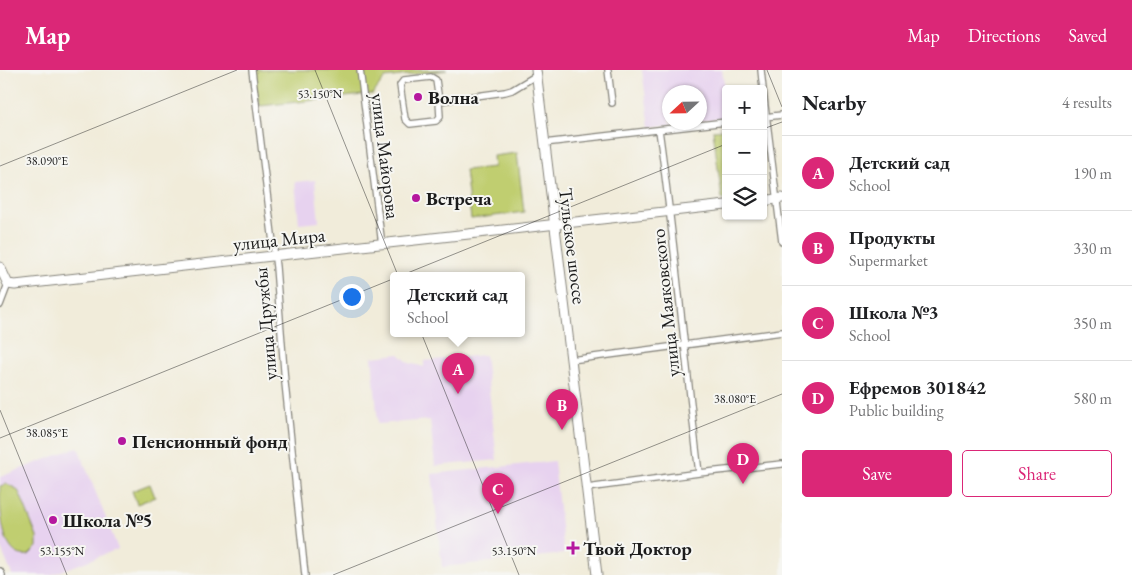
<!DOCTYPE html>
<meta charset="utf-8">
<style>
:root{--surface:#fff;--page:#f2f2f2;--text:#202124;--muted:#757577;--line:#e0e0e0;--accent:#db2777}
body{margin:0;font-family:"EB Garamond",serif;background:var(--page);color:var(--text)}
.controls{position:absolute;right:15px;top:15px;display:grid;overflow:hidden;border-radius:5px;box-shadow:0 1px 4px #0004}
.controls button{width:45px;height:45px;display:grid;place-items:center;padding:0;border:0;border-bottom:1px solid var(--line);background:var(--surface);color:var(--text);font:25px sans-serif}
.compass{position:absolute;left:662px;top:15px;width:45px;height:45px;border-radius:50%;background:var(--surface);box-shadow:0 1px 4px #0004;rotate:248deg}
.you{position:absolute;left:351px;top:226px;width:18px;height:18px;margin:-12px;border:4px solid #fff;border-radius:50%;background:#1a73e8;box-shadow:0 0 0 8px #1a73e833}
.badge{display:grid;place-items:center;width:32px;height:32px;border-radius:50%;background:var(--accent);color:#fff;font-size:16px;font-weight:700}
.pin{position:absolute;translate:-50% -41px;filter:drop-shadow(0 1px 2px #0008)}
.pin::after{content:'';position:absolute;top:26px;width:18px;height:15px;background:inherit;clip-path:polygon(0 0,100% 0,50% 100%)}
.popup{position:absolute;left:390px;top:202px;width:135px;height:65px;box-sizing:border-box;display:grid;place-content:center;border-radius:5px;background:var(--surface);filter:drop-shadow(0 1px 4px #0005);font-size:16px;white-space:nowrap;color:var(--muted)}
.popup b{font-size:19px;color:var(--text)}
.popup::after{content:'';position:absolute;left:50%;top:100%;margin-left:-10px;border:10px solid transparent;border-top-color:var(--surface)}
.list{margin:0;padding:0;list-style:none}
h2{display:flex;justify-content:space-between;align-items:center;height:65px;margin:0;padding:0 20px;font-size:21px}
h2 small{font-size:16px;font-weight:400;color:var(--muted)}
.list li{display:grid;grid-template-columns:32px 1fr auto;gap:15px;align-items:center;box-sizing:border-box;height:75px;padding:0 20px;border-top:1px solid var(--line)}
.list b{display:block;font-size:19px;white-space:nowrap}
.list p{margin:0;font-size:16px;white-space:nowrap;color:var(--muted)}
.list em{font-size:16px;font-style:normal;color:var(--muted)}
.actions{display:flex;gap:10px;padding:15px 20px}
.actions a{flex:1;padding:11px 0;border:1px solid var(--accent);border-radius:5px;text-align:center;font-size:18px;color:var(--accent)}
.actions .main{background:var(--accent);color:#fff}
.icon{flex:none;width:28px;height:28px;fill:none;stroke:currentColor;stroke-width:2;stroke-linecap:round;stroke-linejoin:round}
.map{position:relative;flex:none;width:782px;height:505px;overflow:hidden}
header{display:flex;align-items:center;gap:30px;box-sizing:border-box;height:70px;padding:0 25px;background:var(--accent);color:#fff}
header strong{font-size:24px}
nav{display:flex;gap:28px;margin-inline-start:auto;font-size:18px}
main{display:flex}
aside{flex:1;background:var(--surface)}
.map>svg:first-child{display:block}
.built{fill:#e7d2ef}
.green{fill:#c0ce70;stroke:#6e7546}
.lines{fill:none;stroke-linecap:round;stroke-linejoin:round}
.street-casing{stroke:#86847b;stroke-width:8}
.secondary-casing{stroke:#86847b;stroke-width:11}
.primary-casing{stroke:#86847b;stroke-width:11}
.street{stroke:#fff;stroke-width:5.5}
.secondary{stroke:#fff;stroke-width:9}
.primary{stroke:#fff;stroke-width:9}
.ticks{fill:none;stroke:#1c1c1c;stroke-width:1;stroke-opacity:0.45}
.poi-dot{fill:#b5179e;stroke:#f6f6f2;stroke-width:2}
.labels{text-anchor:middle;stroke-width:4;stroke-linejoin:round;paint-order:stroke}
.poi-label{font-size:19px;font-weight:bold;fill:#1c1c1c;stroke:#f6f6f2;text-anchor:start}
.street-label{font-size:19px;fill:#1c1c1c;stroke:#f6f6f2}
.ticks-label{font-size:12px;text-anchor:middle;fill:#1c1c1c;stroke:#f6f6f2;stroke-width:4;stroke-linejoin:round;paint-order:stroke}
</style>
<header>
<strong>Map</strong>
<nav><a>Map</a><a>Directions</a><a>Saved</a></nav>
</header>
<main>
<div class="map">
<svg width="782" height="505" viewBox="0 0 782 505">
<rect width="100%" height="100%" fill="#f6f6f2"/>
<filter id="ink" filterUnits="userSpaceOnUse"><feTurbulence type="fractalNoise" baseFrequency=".02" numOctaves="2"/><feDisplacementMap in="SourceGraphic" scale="10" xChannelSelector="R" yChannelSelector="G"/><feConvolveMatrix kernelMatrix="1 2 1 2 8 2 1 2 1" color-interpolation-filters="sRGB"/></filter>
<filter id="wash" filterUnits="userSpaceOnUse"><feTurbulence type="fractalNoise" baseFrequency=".0096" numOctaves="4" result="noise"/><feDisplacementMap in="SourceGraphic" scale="20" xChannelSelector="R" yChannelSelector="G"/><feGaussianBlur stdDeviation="1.12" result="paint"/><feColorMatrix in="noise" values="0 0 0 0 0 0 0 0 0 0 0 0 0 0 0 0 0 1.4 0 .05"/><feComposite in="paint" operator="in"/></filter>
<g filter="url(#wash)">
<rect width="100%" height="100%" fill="#f1ecda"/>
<path class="built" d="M 642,0 L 722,0 L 726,25 L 726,47 L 700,50 L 700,22 L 670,22 L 670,52 L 681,53 L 650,57 Z
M 315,110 L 319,152 L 299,154 L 295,112 Z
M 399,284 L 409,293 L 424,297 L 424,291 L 485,285 L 497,390 L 435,396 L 430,350 L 378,354 L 372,287 Z
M 78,377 L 118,479 L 51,505 L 12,505 L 0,476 L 0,407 Z
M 554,391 L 564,484 L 442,497 L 432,404 Z"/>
<path class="green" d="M 252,0 L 447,0 L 385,8 L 373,24 L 260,36 Z
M 726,59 L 726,129 L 722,129 L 713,60 Z
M 517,83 L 524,142 L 471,149 L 465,100 L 494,97 L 493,86 Z
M 7,414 L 17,419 L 20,424 L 37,467 L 37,477 L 29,485 C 0,491 0,435 0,416 Z
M 150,414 L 155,427 L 137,434 L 132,421 Z"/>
</g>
<g filter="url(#ink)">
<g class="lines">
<g class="street-casing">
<path id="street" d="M 252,0 L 276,197 L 285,313 L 305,505
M 360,0 L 382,175
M 608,0 L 612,33
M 761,0 L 763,19
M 763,20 L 782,172
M 439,31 L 436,10 L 431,7 L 404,10 L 400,15 L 405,49 L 410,54 L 436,51 L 440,47 L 439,31 L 505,22 L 512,20 L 537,5
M 764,47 L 782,45
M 659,60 C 675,174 685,289 699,403
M 544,73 L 726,52
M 0,235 L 8,214
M 571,290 L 782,262
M 587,418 L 699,403 L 782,394
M 0,501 L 2,505"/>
</g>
<g class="secondary-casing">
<path id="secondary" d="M 763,131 L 782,128
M 0,197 L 8,214 L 15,215 L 726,135"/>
</g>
<g class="primary-casing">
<path id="primary" d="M 536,0 L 597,505"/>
</g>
<use href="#street" class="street"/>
<use href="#secondary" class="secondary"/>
<use href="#primary" class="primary"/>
</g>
</g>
<path class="ticks" d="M 315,0 L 519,505M 767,0 L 782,37M 763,59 L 782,52M 0,96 L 237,0M 0,340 L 67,505M 0,368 L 726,74M 333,505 L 782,324"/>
<g class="poi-dot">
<circle cx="418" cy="27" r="5"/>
<circle cx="416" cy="128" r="5"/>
<circle cx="122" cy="371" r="5"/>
<circle cx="53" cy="450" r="5"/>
<path d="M570.5 470.5h5v5h5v5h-5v5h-5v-5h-5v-5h5z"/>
</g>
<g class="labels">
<g class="poi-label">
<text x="428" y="34">Волна</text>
<text x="426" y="135">Встреча</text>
<text x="132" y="378">Пенсионный фонд</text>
<text x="63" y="457">Школа №5</text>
<text x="583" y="485">Твой Доктор</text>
</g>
<g class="street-label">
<text transform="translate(386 86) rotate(83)" y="7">улица Майорова</text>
<text transform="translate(279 169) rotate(-6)" y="7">улица Мира</text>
<text transform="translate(573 176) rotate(83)" y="7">Тульское шоссе</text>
<text transform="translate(665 233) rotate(-96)" y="7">улица Маяковского</text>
<text transform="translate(265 254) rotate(-95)" y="7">улица Дружбы</text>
</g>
</g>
<g class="ticks-label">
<text x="320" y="28">53.150°N</text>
<text x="47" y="95">38.090°E</text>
<text x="735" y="333">38.080°E</text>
<text x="47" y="367">38.085°E</text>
<text x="62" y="485">53.155°N</text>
<text x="514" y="485">53.150°N</text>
</g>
</svg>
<div class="controls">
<button>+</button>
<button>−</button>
<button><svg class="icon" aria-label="layers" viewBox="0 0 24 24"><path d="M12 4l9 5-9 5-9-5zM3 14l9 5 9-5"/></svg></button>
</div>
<svg class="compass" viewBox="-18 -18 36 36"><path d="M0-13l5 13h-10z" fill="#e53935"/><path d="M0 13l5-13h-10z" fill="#757577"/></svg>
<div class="you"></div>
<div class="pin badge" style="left:458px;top:324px">A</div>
<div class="popup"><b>Детский сад</b>School</div>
<div class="pin badge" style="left:562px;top:360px">B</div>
<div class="pin badge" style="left:498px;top:444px">C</div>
<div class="pin badge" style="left:743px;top:414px">D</div>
</div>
<aside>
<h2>Nearby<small>4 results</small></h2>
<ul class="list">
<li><span class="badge">A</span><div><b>Детский сад</b><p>School</p></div><em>190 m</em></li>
<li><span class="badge">B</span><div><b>Продукты</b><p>Supermarket</p></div><em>330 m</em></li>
<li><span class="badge">C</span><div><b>Школа №3</b><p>School</p></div><em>350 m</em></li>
<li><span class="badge">D</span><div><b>Ефремов 301842</b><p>Public building</p></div><em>580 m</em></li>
</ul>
<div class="actions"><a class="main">Save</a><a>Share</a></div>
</aside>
</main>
